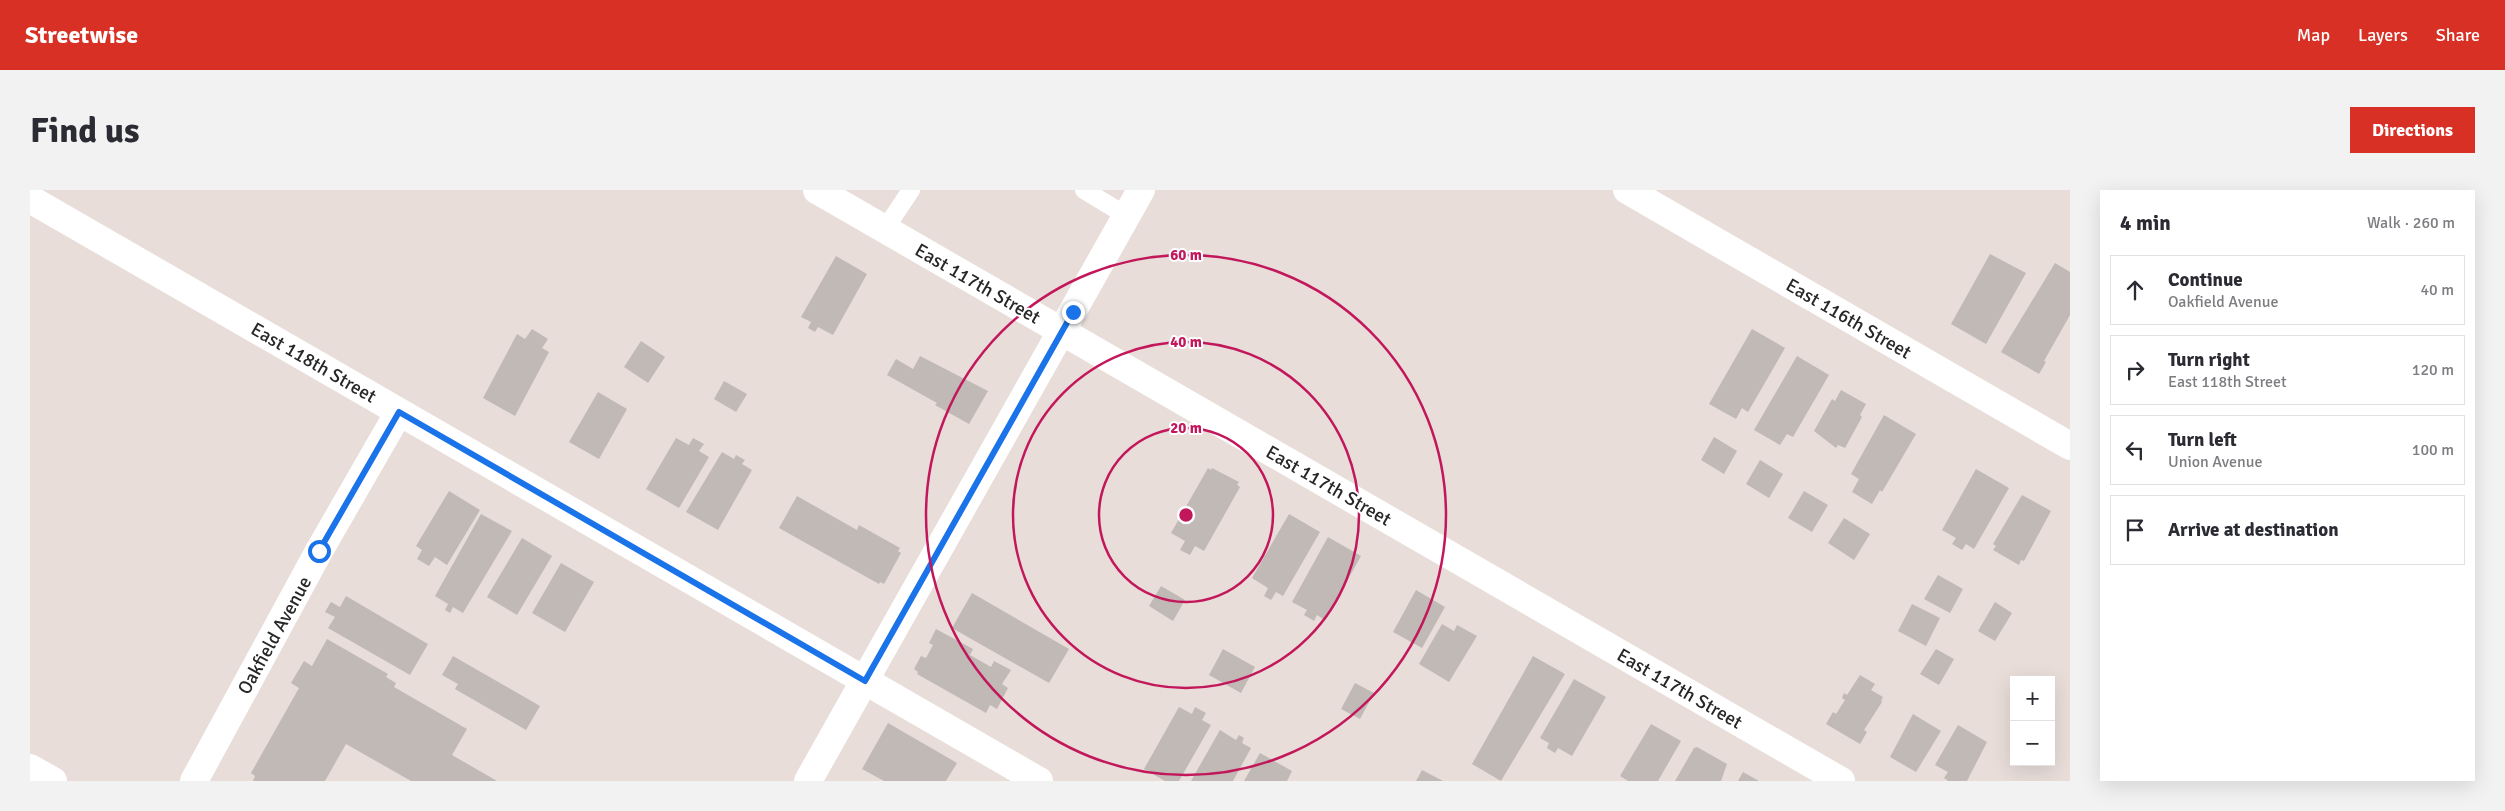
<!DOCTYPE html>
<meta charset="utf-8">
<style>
:root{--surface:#fff;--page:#f2f2f3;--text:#2b2b33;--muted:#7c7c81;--line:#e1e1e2;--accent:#d93025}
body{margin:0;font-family:Signika,sans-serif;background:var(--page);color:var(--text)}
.controls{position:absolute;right:15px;bottom:15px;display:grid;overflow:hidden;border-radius:0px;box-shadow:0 5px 20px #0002}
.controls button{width:45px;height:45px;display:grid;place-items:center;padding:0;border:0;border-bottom:1px solid var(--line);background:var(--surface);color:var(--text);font:25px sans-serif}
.stop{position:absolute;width:15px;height:15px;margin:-11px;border:4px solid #1a73e8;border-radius:50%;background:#fff}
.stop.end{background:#1a73e8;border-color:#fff;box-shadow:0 1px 5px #0008}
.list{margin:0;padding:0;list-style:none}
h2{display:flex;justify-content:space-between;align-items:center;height:65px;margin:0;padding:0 20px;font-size:21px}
h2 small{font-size:16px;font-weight:400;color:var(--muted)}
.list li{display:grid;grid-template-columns:32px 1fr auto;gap:15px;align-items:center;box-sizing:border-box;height:70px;margin:0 10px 10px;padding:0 10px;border:1px solid var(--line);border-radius:0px}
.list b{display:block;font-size:19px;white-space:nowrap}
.list p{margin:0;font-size:16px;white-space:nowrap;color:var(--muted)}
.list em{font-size:16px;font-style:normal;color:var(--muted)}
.icon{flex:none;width:28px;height:28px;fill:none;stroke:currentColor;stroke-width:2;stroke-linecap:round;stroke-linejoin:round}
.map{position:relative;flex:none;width:2040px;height:591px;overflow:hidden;border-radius:0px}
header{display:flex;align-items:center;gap:30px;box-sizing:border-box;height:70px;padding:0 25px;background:var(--accent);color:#fff}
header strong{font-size:24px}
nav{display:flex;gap:28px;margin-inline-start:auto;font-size:18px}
.intro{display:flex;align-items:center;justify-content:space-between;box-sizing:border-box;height:120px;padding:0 30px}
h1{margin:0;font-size:35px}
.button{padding:12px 22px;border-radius:0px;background:var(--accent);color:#fff;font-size:18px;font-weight:700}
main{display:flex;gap:30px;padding:0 30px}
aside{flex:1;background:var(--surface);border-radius:0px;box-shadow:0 5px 20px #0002}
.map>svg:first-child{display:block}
.building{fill:#c0b9b5}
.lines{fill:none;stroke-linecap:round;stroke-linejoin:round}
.lane{stroke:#fff;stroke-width:18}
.street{stroke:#fff;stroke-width:28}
.secondary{stroke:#fff;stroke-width:28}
.route{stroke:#1a73e8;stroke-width:6}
.ring{fill:none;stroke:#c2185b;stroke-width:2.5}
.labels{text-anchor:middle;stroke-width:4;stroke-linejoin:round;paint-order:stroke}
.street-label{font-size:19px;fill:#272727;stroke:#fff}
.centre{fill:#c2185b;stroke:#fff;stroke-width:2.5}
.ring-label{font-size:15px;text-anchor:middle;font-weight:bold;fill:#c2185b;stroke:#fff;stroke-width:4;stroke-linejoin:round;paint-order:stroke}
</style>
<header>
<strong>Streetwise</strong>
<nav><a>Map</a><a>Layers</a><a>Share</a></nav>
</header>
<div class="intro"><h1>Find us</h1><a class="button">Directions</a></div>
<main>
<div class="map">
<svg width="2040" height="591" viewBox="0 0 2040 591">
<rect width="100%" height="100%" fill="#e8ddd9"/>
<path class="building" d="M 1960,64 L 1996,83 L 1956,154 L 1921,134 Z
M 806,66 L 837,84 L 803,145 L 788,137 L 785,142 L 778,138 L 781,132 L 771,127 Z
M 2025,73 L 2040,82 L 2040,125 L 2014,171 L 2016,172 L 2009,184 L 1971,162 Z
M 502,139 L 518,149 L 512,158 L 519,162 L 485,226 L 453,208 L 487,144 L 495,149 Z
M 1722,139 L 1755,158 L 1718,222 L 1712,218 L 1706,229 L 1679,214 Z
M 611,151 L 635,167 L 618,193 L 594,177 Z
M 890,166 L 958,201 L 939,234 L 905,215 L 907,213 L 857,185 L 866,169 L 883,179 Z
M 1767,166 L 1799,185 L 1763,247 L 1757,244 L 1750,255 L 1724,240 Z
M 694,191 L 717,204 L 706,222 L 684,209 Z
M 1811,200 L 1836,214 L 1830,225 L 1832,227 L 1815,258 L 1808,255 L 1806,258 L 1784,241 L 1802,209 L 1805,211 Z
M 568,202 L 597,219 L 569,269 L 539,252 Z
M 1854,225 L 1886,244 L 1852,302 L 1850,300 L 1842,314 L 1822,302 L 1829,289 L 1821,284 Z
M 1684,247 L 1707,261 L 1694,284 L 1671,270 Z
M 646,248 L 659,255 L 663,248 L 674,254 L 669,261 L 679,267 L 649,318 L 616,299 Z
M 692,262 L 704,269 L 706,265 L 715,270 L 712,274 L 722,280 L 688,340 L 656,322 Z
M 1730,270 L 1753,284 L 1739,308 L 1716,294 Z
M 1178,278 L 1181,280 L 1182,278 L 1209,292 L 1207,295 L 1210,297 L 1174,361 L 1165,356 L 1160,365 L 1150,360 L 1155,351 L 1141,343 Z
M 1946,279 L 1979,298 L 1944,359 L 1936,354 L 1932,360 L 1922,354 L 1926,348 L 1912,340 Z
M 419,301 L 450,320 L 417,375 L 405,367 L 399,376 L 387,369 L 392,360 L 386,356 Z
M 1774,301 L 1798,315 L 1782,342 L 1758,328 Z
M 1992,305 L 2021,321 L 1994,371 L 1991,370 L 1989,375 L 1963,360 L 1966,356 L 1963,354 Z
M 767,306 L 827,340 L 829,335 L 870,358 L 868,361 L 871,363 L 854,394 L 850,392 L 849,394 L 749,338 Z
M 451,324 L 482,341 L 433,423 L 423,417 L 420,423 L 415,420 L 418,414 L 405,406 Z
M 1259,324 L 1290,342 L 1253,406 L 1246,402 L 1241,410 L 1234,406 L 1238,398 L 1222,388 Z
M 1814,328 L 1840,344 L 1824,370 L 1798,353 Z
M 1298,347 L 1331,366 L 1295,430 L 1287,425 L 1284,431 L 1274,425 L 1277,420 L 1262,412 Z
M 492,348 L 522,366 L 487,425 L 457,407 Z
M 531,373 L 564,392 L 535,442 L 502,423 Z
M 1908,385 L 1933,399 L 1920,423 L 1894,409 Z
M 1131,396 L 1155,410 L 1143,431 L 1119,416 Z
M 1386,400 L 1415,417 L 1392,458 L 1363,442 Z
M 942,403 L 1039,459 L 1019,493 L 922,438 Z
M 316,406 L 398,454 L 380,485 L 298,438 L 305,427 L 295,422 L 301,412 L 310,417 Z
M 1965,412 L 1982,423 L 1965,451 L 1948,441 Z
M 1882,414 L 1910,428 L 1896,456 L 1868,441 Z
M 1412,434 L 1424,441 L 1427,435 L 1447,446 L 1419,492 L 1389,474 Z
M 906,439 L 943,459 L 940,465 L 961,477 L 964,471 L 981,480 L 972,494 L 978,498 L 967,519 L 960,515 L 956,523 L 887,484 L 888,482 L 884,479 L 891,466 L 896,468 L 903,455 L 899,453 Z
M 297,449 L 358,484 L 356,487 L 366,493 L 364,497 L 437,539 L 422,565 L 467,591 L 381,591 L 316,554 L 295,591 L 223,591 L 225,586 L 221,583 L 269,498 L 261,493 L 274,471 L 282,476 Z
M 1193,459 L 1225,477 L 1211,503 L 1179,485 Z
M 1906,459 L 1924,469 L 1909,495 L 1890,484 Z
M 423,466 L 510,516 L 496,540 L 425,499 L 428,494 L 412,485 Z
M 1503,466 L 1535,484 L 1471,591 L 1442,574 Z
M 1830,485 L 1845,494 L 1841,500 L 1853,507 L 1851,511 L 1852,512 L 1834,540 L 1837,542 L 1830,554 L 1796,534 L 1803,522 L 1806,524 L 1815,510 L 1812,508 L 1814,503 L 1817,505 Z
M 1544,489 L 1576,507 L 1542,566 L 1528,558 L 1525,563 L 1517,558 L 1519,553 L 1510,548 Z
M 1325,493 L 1344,503 L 1330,529 L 1311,519 Z
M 1149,517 L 1162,524 L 1165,517 L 1176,523 L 1172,530 L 1181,535 L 1149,591 L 1135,591 L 1114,579 Z
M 1883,524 L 1911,541 L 1886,582 L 1860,567 Z
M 858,533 L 927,573 L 916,591 L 854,591 L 832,579 Z
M 1621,534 L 1651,551 L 1628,591 L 1598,591 L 1590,586 Z
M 1928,535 L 1957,552 L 1937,591 L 1918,591 L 1914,588 L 1918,582 L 1905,575 Z
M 1190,540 L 1206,550 L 1209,545 L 1214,548 L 1212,553 L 1221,558 L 1203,591 L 1161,591 Z
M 1667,557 L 1697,574 L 1691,591 L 1645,591 L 1664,558 Z
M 1230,563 L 1262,581 L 1257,591 L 1214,591 Z
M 1392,580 L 1413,591 L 1386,591 Z
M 1713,582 L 1729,591 L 1708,591 Z"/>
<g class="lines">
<path class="lane" d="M 1054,0 L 1097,26
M 855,39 L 881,0"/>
<path class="street" d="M 787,0 L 1811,591
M 0,9 L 1009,591
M 0,578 L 23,591
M 164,591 L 289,361 L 369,222"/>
<path class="secondary" d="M 1597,0 L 2040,256
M 778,591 L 1111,0"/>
</g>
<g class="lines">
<path class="route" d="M 289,361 L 369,222 L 835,491 L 1043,122"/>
</g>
<g class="ring">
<circle cx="1156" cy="325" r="87"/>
<circle cx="1156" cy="325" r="173"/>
<circle cx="1156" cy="325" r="260"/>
</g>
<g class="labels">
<g class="street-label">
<text transform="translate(948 93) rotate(30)" y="7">East 117th Street</text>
<text transform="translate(1819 128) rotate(30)" y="7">East 116th Street</text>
<text transform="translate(284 172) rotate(30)" y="7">East 118th Street</text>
<text transform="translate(1299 295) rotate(30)" y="7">East 117th Street</text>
<text transform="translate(244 445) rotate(-61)" y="7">Oakfield Avenue</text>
<text transform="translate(1650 498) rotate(30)" y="7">East 117th Street</text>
</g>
</g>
<circle cx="1156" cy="325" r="8" class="centre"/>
<g class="ring-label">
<text x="1156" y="70">60 m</text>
<text x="1156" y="157">40 m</text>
<text x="1156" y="243">20 m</text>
</g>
</svg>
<div class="controls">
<button>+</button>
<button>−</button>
</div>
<div class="stop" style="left:289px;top:361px"></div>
<div class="stop end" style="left:1043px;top:122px"></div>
</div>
<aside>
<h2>4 min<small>Walk · 260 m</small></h2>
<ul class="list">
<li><svg class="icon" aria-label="ahead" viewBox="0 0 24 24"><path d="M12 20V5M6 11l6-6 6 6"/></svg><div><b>Continue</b><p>Oakfield Avenue</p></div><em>40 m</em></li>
<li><svg class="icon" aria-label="right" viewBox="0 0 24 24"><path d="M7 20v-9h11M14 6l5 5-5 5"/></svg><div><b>Turn right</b><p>East 118th Street</p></div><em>120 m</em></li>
<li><svg class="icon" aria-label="left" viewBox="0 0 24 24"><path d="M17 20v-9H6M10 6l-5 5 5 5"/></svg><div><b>Turn left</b><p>Union Avenue</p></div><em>100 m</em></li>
<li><svg class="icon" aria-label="arrive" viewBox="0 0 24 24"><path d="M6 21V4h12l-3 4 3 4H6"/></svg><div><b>Arrive at destination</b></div></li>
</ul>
</aside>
</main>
